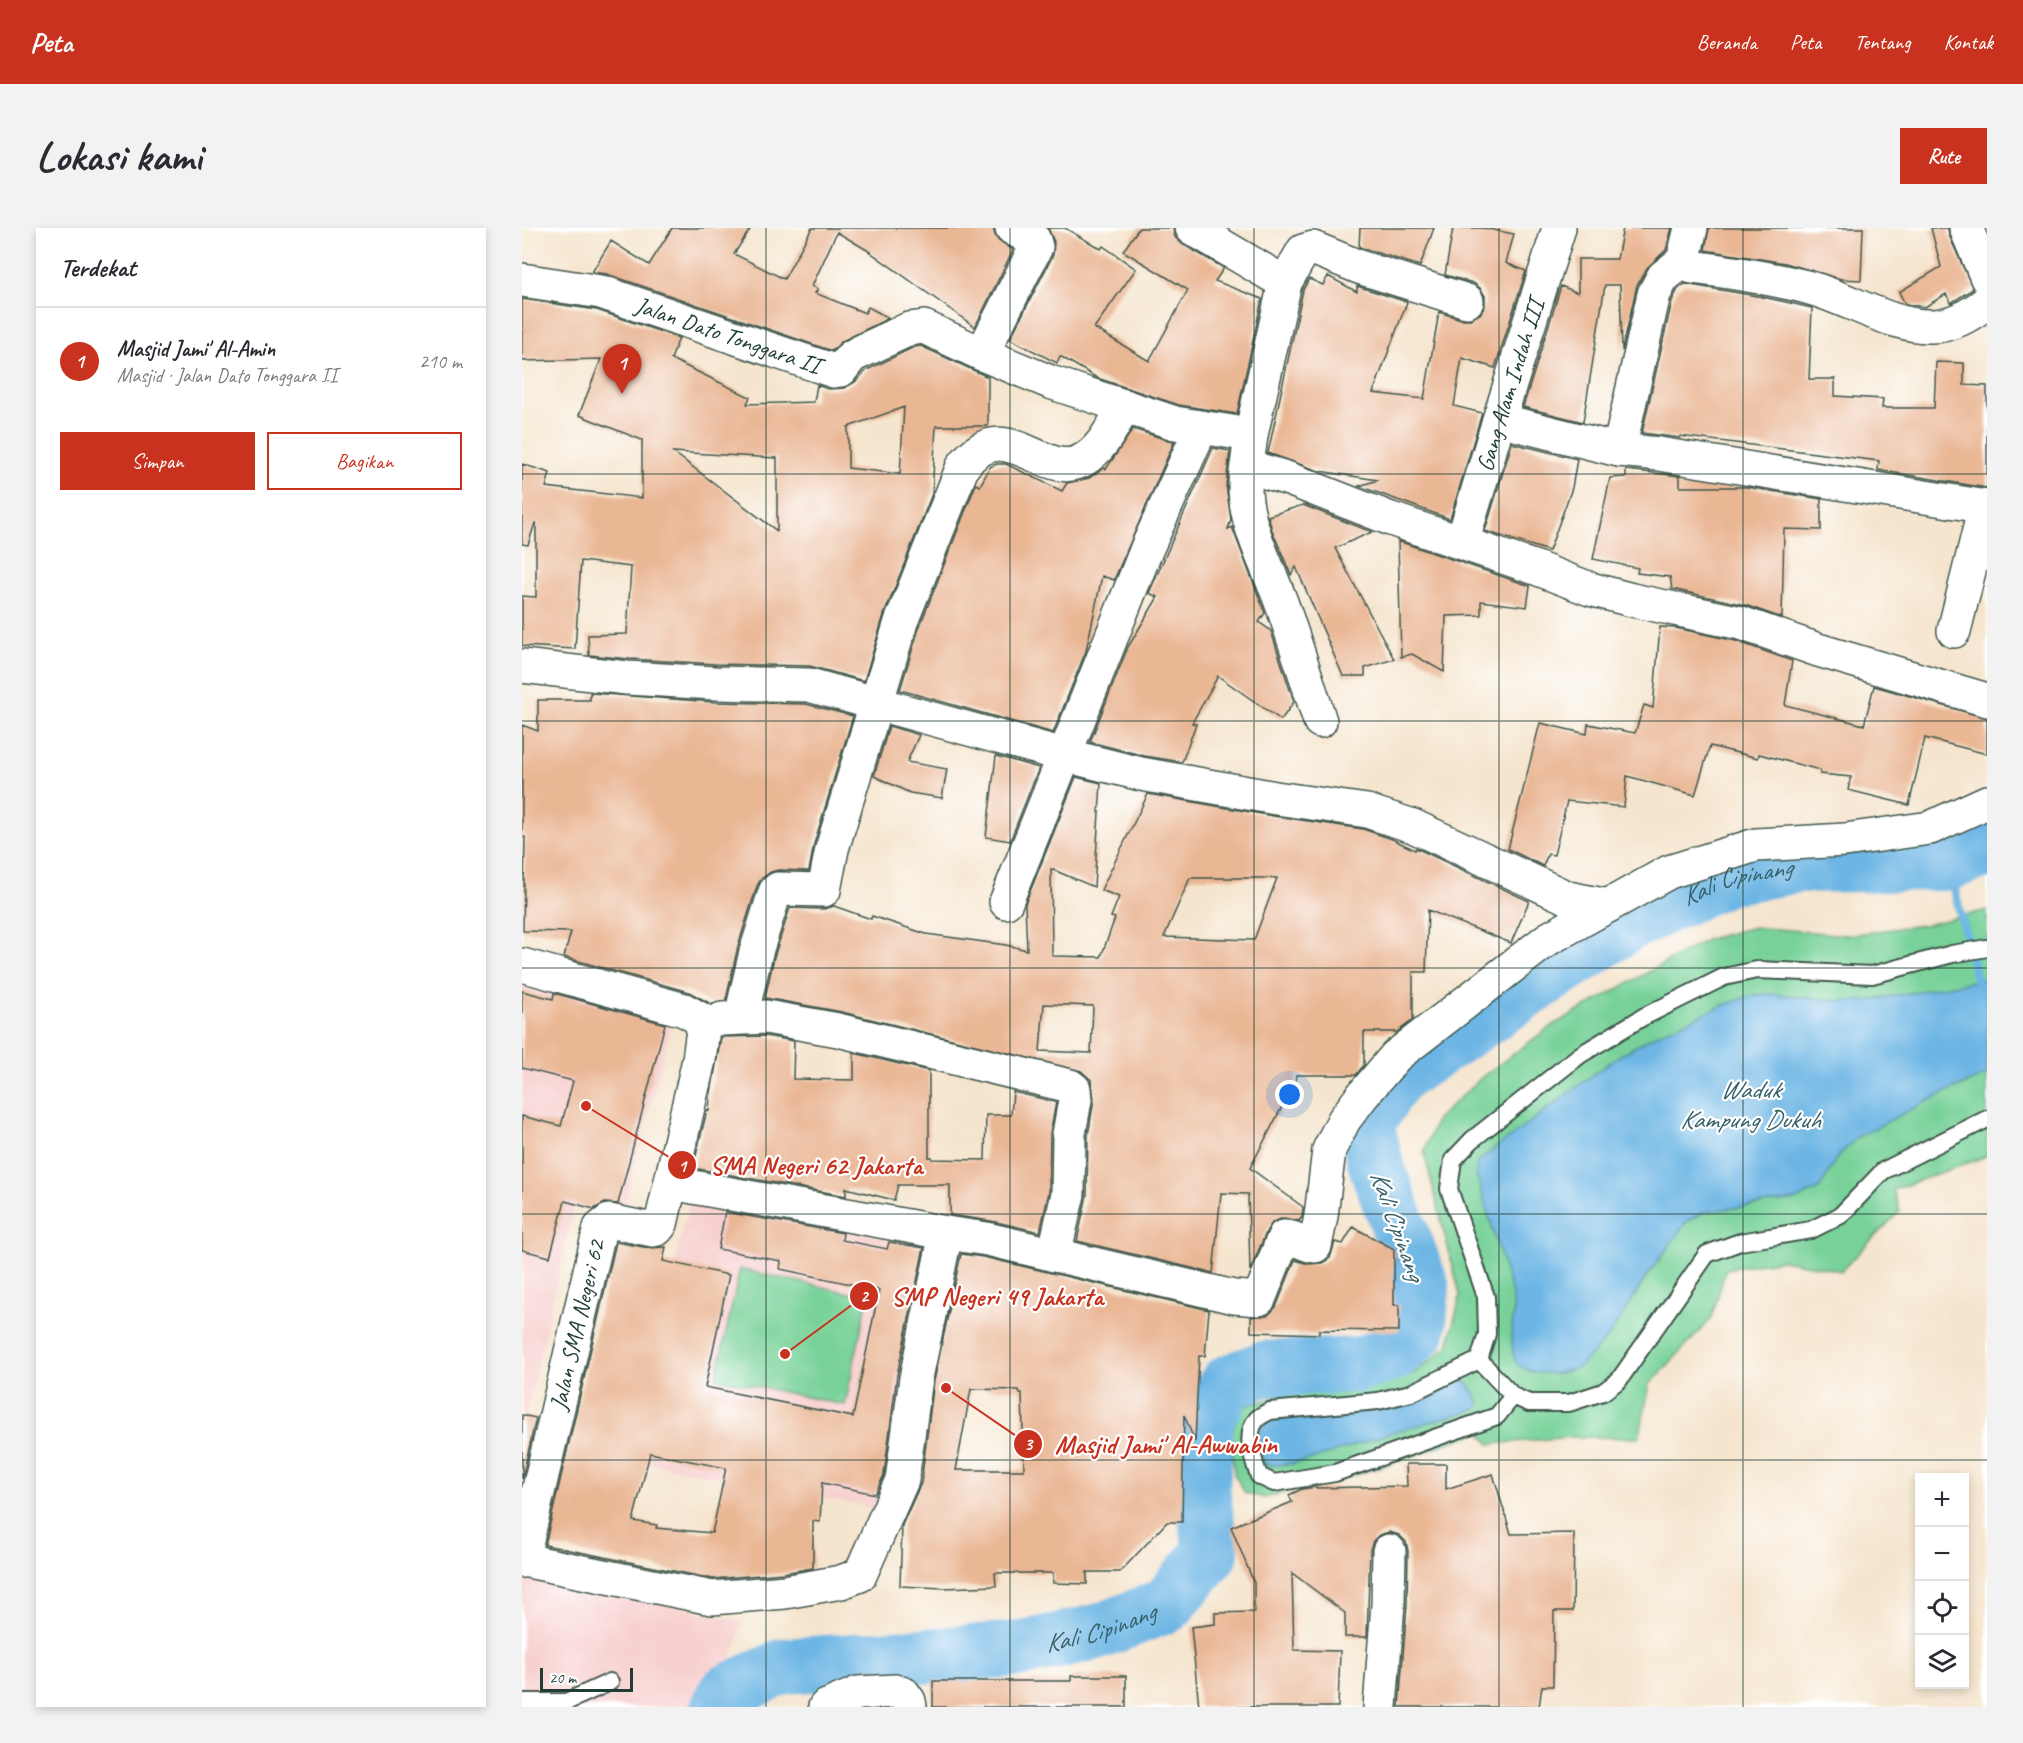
<!DOCTYPE html>
<html lang="id">
<meta charset="utf-8">
<style>
:root{--surface:#fff;--page:#f2f2f3;--text:#2b2b33;--muted:#7c7c81;--line:#e1e1e2;--accent:#c8321e}
body{margin:0;font-family:Caveat,sans-serif;background:var(--page);color:var(--text)}
.controls{position:absolute;right:18px;bottom:18px;display:grid;overflow:hidden;border-radius:0px;box-shadow:0 3px 9px #0003}
.controls button{width:54px;height:54px;display:grid;place-items:center;padding:0;border:0;border-bottom:2px solid var(--line);background:var(--surface);color:var(--text);font:30px sans-serif}
.scale{position:absolute;left:18px;bottom:15px;width:93px;box-sizing:border-box;padding-left:6px;border:3px solid #1f3d34;border-top:0;font-size:16px;line-height:21px;white-space:nowrap;color:#1f3d34;-webkit-text-stroke:4px #fff;paint-order:stroke}
.you{position:absolute;left:768px;top:867px;width:21px;height:21px;margin:-15px;border:4px solid #fff;border-radius:50%;background:#1a73e8;box-shadow:0 0 0 9px #1a73e833}
.badge{display:grid;place-items:center;width:39px;height:39px;border-radius:50%;background:var(--accent);color:#fff;font-size:20px;font-weight:700}
.pin{position:absolute;translate:-50% -50px;filter:drop-shadow(0 2px 3px #0008)}
.pin::after{content:'';position:absolute;top:32px;width:21px;height:18px;background:inherit;clip-path:polygon(0 0,100% 0,50% 100%)}
.list{margin:0;padding:0;list-style:none}
h2{display:flex;justify-content:space-between;align-items:center;height:78px;margin:0;padding:0 24px;font-size:26px}
h2 small{font-size:20px;font-weight:400;color:var(--muted)}
.list li{display:grid;grid-template-columns:39px 1fr auto;gap:18px;align-items:center;box-sizing:border-box;height:108px;padding:0 24px;border-top:2px solid var(--line)}
.list b{display:block;font-size:22px;white-space:nowrap}
.list p{margin:0;font-size:20px;white-space:nowrap;color:var(--muted)}
.list em{font-size:20px;font-style:normal;color:var(--muted)}
.actions{display:flex;gap:12px;padding:18px 24px}
.actions a{flex:1;padding:14px 0;border:2px solid var(--accent);border-radius:0px;text-align:center;font-size:21px;color:var(--accent)}
.actions .main{background:var(--accent);color:#fff}
.icon{flex:none;width:33px;height:33px;fill:none;stroke:currentColor;stroke-width:2;stroke-linecap:round;stroke-linejoin:round}
.map{position:relative;flex:none;width:1465px;height:1479px;overflow:hidden;border-radius:0px}
header{display:flex;align-items:center;gap:36px;box-sizing:border-box;height:84px;padding:0 30px;background:var(--accent);color:#fff}
header strong{font-size:28px}
nav{display:flex;gap:33px;margin-inline-start:auto;font-size:21px}
.intro{display:flex;align-items:center;justify-content:space-between;box-sizing:border-box;height:144px;padding:0 36px}
h1{margin:0;font-size:42px}
.button{padding:15px 27px;border-radius:0px;background:var(--accent);color:#fff;font-size:21px;font-weight:700}
main{display:flex;gap:36px;padding:0 36px}
aside{flex:1;background:var(--surface);border-radius:0px;box-shadow:0 3px 9px #0003}
.map>svg:first-child{display:block}
.built{fill:#f7d0cf}
.green{fill:#77d198;stroke:#4b8766;stroke-width:1.5}
.water{fill:#6cb5e4;stroke:#46798c;stroke-width:1.5}
.lines{fill:none;stroke-linecap:round;stroke-linejoin:round}
.stream{stroke:#6cb5e4;stroke-width:9}
.river{stroke:#6cb5e4;stroke-width:56}
.building{fill:#eab795;fill-rule:evenodd}
.lane-casing{stroke:#3f564b;stroke-width:20}
.street-casing{stroke:#3f564b;stroke-width:36}
.lane{stroke:#fff;stroke-width:16}
.street{stroke:#fff;stroke-width:33}
.grid{fill:none;stroke:#1f3d34;stroke-width:1.5;stroke-opacity:0.55}
.labels{text-anchor:middle;stroke-width:4.5;stroke-linejoin:round;paint-order:stroke}
.street-label{font-size:24px;fill:#1f3d34;stroke:#fff}
.water-label{font-size:26px;font-style:italic;fill:#366169;stroke:#fff}
.leader{fill:none;stroke:#c8321e;stroke-width:2}
.callout-dot{fill:#c8321e;stroke:#fff;stroke-width:2}
.mark-label{font-size:18px;text-anchor:middle;font-weight:bold;fill:#fff}
.callout-label{font-size:26px;text-anchor:middle;font-weight:bold;fill:#c8321e;stroke:#fff;stroke-width:4.5;stroke-linejoin:round;paint-order:stroke}
</style>
<header>
<strong>Peta</strong>
<nav><a>Beranda</a><a>Peta</a><a>Tentang</a><a>Kontak</a></nav>
</header>
<div class="intro"><h1>Lokasi kami</h1><a class="button">Rute</a></div>
<main>
<aside>
<h2>Terdekat<small></small></h2>
<ul class="list">
<li><span class="badge">1</span><div><b>Masjid Jami' Al-Amin</b><p>Masjid · Jalan Dato Tonggara II</p></div><em>210 m</em></li>
</ul>
<div class="actions"><a class="main">Simpan</a><a>Bagikan</a></div>
</aside>
<div class="map">
<svg width="1465" height="1479" viewBox="0 0 1465 1479">
<rect width="100%" height="100%" fill="#fff"/>
<filter id="ink" filterUnits="userSpaceOnUse"><feTurbulence type="fractalNoise" baseFrequency=".0167" numOctaves="2"/><feDisplacementMap in="SourceGraphic" scale="12" xChannelSelector="R" yChannelSelector="G"/><feConvolveMatrix kernelMatrix="1 2 1 2 8 2 1 2 1" color-interpolation-filters="sRGB"/></filter>
<filter id="wash" filterUnits="userSpaceOnUse"><feTurbulence type="fractalNoise" baseFrequency=".008" numOctaves="4" result="noise"/><feDisplacementMap in="SourceGraphic" scale="24" xChannelSelector="R" yChannelSelector="G"/><feGaussianBlur stdDeviation="1.35" result="paint"/><feColorMatrix in="noise" values="0 0 0 0 0 0 0 0 0 0 0 0 0 0 0 0 0 1.4 0 .05"/><feComposite in="paint" operator="in"/></filter>
<g filter="url(#wash)">
<rect width="100%" height="100%" fill="#f5e5ce"/>
<path class="built" d="M 0,751 L 151,790 L 99,990 L 52,979 L 3,1193 L 0,1192 Z
M 169,967 L 417,1022 L 363,1282 L 106,1231 Z
M 0,1341 L 221,1394 L 194,1479 L 0,1479 Z"/>
<path class="green" d="M 1465,682 L 1465,928 L 1371,962 L 1378,983 L 1319,1043 L 1261,1032 L 1204,1041 L 1189,1091 L 1128,1156 L 1117,1210 L 1051,1209 L 968,1216 L 957,1204 L 857,1240 L 742,1270 L 723,1265 L 712,1246 L 709,1207 L 718,1180 L 790,1158 L 860,1157 L 893,1145 L 926,1118 L 938,1068 L 902,924 L 914,892 L 961,848 L 1031,797 L 1186,711 L 1232,699 L 1326,707 L 1408,696 Z
M 218,1041 L 346,1069 L 323,1177 L 194,1150 Z"/>
<path class="water" d="M 1465,751 L 1465,847 L 1422,865 L 1335,909 L 1314,931 L 1298,960 L 1274,972 L 1182,984 L 1165,993 L 1123,1051 L 1088,1107 L 1057,1139 L 1034,1146 L 1010,1144 L 996,1137 L 992,1130 L 989,1110 L 992,1080 L 989,1062 L 954,946 L 955,934 L 1092,831 L 1135,806 L 1202,777 L 1231,767 L 1252,766 L 1319,773 L 1343,773 Z
M 938,1151 L 947,1156 L 958,1174 L 955,1181 C 923,1190 891,1198 860,1208 C 831,1217 770,1243 743,1236 C 737,1227 732,1205 741,1197 C 744,1193 750,1192 755,1191 Z"/>
<g class="lines">
<path class="stream" d="M 1426,635 L 1455,753"/>
<path class="river" id="s1" d="M 197,1479 L 205,1464 L 262,1438 L 500,1421 L 579,1403 L 645,1377 L 689,1324 L 680,1261 L 684,1191 L 705,1155 L 741,1141 L 835,1137 L 872,1125 L 896,1104 L 900,1060 L 854,937 L 844,896 L 874,849 L 1109,694 L 1206,649 L 1278,637 L 1426,635 L 1465,621"/>
</g>
<g id="blocks">
<path class="building" d="M 150,0 L 229,0 L 212,26 L 262,51 L 290,0 L 471,0 L 474,10 L 491,22 L 453,99 L 345,22 L 315,4 L 290,58 L 296,61 L 293,65 L 343,85 L 346,79 L 367,90 L 320,113 L 310,123 L 85,46 L 70,44 L 89,13 L 127,37 Z
M 526,0 L 543,0 L 579,21 L 581,18 L 614,41 L 572,100 L 627,133 L 666,62 L 601,23 L 617,0 L 651,0 L 653,9 L 660,16 L 702,40 L 693,53 L 740,71 L 715,186 L 657,177 L 575,150 L 538,128 L 535,135 L 488,111 L 531,27 L 532,14 Z
M 838,0 L 912,0 L 898,38 L 837,19 Z
M 931,0 L 961,0 L 992,6 L 984,35 L 1004,43 L 973,140 L 940,130 L 932,178 L 960,185 L 928,291 L 837,258 L 856,252 L 797,243 L 746,225 L 781,62 L 787,51 L 801,57 L 806,48 L 835,64 L 835,58 L 885,74 L 851,165 L 902,171 L 917,84 L 939,91 L 948,91 L 958,86 L 963,78 L 963,68 L 958,60 L 951,55 L 923,47 Z
M 1101,0 L 1150,0 L 1144,22 L 1125,40 L 1115,57 L 1100,123 L 1098,57 L 1083,57 L 1061,194 L 1001,179 L 1039,58 L 1056,65 L 1056,31 L 1095,31 Z
M 1187,0 L 1341,0 L 1339,52 L 1319,51 L 1263,35 L 1183,22 Z
M 1409,0 L 1426,0 L 1427,7 L 1451,61 L 1429,75 L 1424,66 L 1403,79 L 1383,76 L 1377,64 L 1419,39 Z
M 1163,56 L 1241,69 L 1290,80 L 1287,151 L 1313,151 L 1313,168 L 1361,171 L 1360,180 L 1412,180 L 1414,134 L 1442,135 L 1442,157 L 1465,158 L 1465,260 L 1356,242 L 1357,233 L 1158,208 L 1158,210 L 1120,205 L 1150,73 L 1156,61 Z
M 0,71 L 75,82 L 157,110 L 149,131 L 228,169 L 225,176 L 292,174 L 295,157 L 306,161 L 322,160 L 333,154 L 345,142 L 392,119 L 399,118 L 466,149 L 466,198 L 414,198 L 410,266 L 362,387 L 342,453 L 288,438 L 194,436 L 107,431 L 67,427 L 66,407 L 105,406 L 109,339 L 59,333 L 53,421 L 0,418 L 0,368 L 14,369 L 14,295 L 13,295 L 6,317 L 0,316 L 0,236 L 28,245 L 24,259 L 120,270 L 120,212 L 57,187 L 79,131 L 0,133 ZM 382,179 L 378,246 L 326,240 L 326,199 ZM 151,224 L 255,230 L 255,303 Z
M 611,201 L 652,214 L 592,352 L 580,348 L 564,423 L 531,505 L 378,462 L 397,400 L 454,256 L 458,258 L 468,239 L 475,236 L 484,236 L 540,263 L 545,255 L 567,250 L 582,240 L 584,241 Z
M 990,215 L 1055,231 L 1050,260 L 1027,323 L 963,303 Z
M 691,220 L 708,223 L 704,257 L 709,292 L 706,301 L 710,299 L 743,385 L 737,394 L 749,403 L 772,474 L 759,492 L 696,448 L 670,495 L 674,496 L 660,534 L 623,528 L 568,514 L 606,419 L 636,369 L 627,365 Z
M 1104,242 L 1158,248 L 1158,259 L 1224,259 L 1299,271 L 1299,302 L 1262,301 L 1260,390 L 1223,377 L 1150,361 L 1148,349 L 1115,345 L 1116,340 L 1071,331 L 1088,250 L 1104,249 Z
M 781,277 L 850,304 L 813,320 L 872,431 L 843,440 L 843,448 L 821,448 L 774,339 L 769,347 L 750,302 L 746,288 Z
M 876,313 L 1008,358 L 1005,379 L 959,373 L 959,387 L 924,388 L 922,444 L 890,426 L 879,429 Z
M 1138,399 L 1154,400 L 1214,413 L 1270,433 L 1263,477 L 1342,497 L 1352,458 L 1465,490 L 1465,526 L 1403,510 L 1387,577 L 1326,562 L 1329,549 L 1298,546 L 1298,542 L 1237,526 L 1236,530 L 1188,518 L 1173,567 L 1105,548 L 1102,579 L 1045,573 L 1032,627 L 1026,626 L 1021,638 L 986,621 L 1018,495 L 1065,506 L 1066,496 L 1113,505 L 1122,477 L 1131,480 Z
M 68,465 L 192,474 L 284,476 L 331,488 L 292,616 L 287,643 L 256,642 L 249,644 L 239,651 L 235,658 L 216,718 L 204,772 L 189,776 L 167,764 L 42,729 L 49,704 L 1,703 L 3,609 L 0,609 L 0,497 L 16,503 L 16,472 L 68,472 Z
M 367,498 L 397,507 L 385,534 L 425,541 L 420,570 L 388,565 L 352,548 Z
M 474,528 L 517,540 L 488,613 L 464,609 Z
M 554,549 L 579,555 L 572,659 L 529,641 L 530,728 L 579,729 L 593,690 L 589,689 L 597,669 L 579,662 L 626,566 L 751,588 L 841,601 L 870,611 L 893,622 L 894,620 L 1007,673 L 989,715 L 906,682 L 904,744 L 891,744 L 891,792 L 875,804 L 842,804 L 842,837 L 834,847 L 774,847 L 771,876 L 762,875 L 728,940 L 781,979 L 780,989 L 777,993 L 762,990 L 751,994 L 745,1002 L 728,1043 L 726,966 L 699,965 L 691,1045 L 555,1013 L 565,967 L 566,908 L 572,871 L 569,852 L 559,843 L 320,784 L 243,770 L 252,729 L 268,680 L 302,681 L 312,678 L 349,691 L 350,688 L 404,706 L 484,717 L 505,722 L 503,676 ZM 668,650 L 755,650 L 732,712 L 642,709 ZM 522,776 L 571,778 L 569,825 L 518,823 Z
M 0,763 L 31,771 L 32,765 L 143,796 L 96,976 L 83,975 L 72,981 L 43,973 L 28,1029 L 0,1022 L 0,888 L 39,898 L 51,853 L 0,840 Z
M 243,808 L 272,813 L 271,851 L 332,852 L 332,825 L 407,843 L 407,929 L 410,929 L 410,931 L 463,932 L 464,887 L 489,887 L 491,864 L 534,874 L 528,906 L 527,964 L 518,1004 L 469,993 L 428,987 L 428,957 L 376,957 L 372,972 L 324,960 L 324,968 L 171,940 L 185,882 L 187,883 L 188,870 L 199,809 Z
M 203,984 L 321,1005 L 320,1012 L 365,1021 L 367,1014 L 402,1020 L 375,1147 L 362,1247 L 353,1266 L 300,1255 L 298,1294 L 291,1293 L 291,1340 L 261,1345 L 191,1351 L 23,1317 L 94,1014 L 127,1020 L 144,1019 L 141,1033 L 207,1047 L 183,1159 L 331,1189 L 357,1062 L 258,1041 L 259,1033 L 196,1021 ZM 128,1225 L 204,1240 L 190,1305 L 134,1300 L 135,1297 L 111,1293 Z
M 831,999 L 872,1021 L 872,1077 L 877,1077 L 877,1103 L 797,1102 L 797,1106 L 729,1104 L 729,1089 L 746,1087 L 754,1079 L 773,1032 L 787,1036 L 800,1035 L 808,1030 L 813,1014 L 821,1016 Z
M 439,1026 L 461,1029 L 687,1082 L 683,1128 L 677,1128 L 673,1214 L 662,1187 L 660,1294 L 645,1294 L 598,1344 L 565,1344 L 565,1356 L 531,1355 L 531,1345 L 473,1345 L 474,1358 L 422,1360 L 378,1358 L 380,1297 L 399,1255 L 412,1153 ZM 449,1161 L 497,1162 L 498,1165 L 500,1165 L 502,1242 L 434,1242 Z
M 0,1187 L 14,1190 L 0,1251 Z
M 884,1236 L 924,1236 L 924,1261 L 971,1246 L 989,1306 L 1052,1305 L 1051,1383 L 1032,1383 L 1031,1458 L 1020,1458 L 1017,1479 L 877,1479 L 885,1377 L 886,1323 L 884,1314 L 877,1307 L 867,1304 L 857,1307 L 851,1313 L 848,1322 L 845,1409 L 823,1409 L 823,1385 L 770,1345 L 772,1422 L 818,1423 L 816,1479 L 677,1479 L 669,1399 L 693,1396 L 693,1385 L 732,1384 L 732,1355 L 709,1299 L 770,1274 L 767,1267 L 780,1261 L 794,1259 L 795,1260 L 885,1258 Z
M 549,1448 L 604,1448 L 604,1479 L 411,1479 L 411,1453 L 549,1453 Z"/>
</g>
</g>
<g filter="url(#ink)">
<use href="#blocks" fill-opacity="0" stroke="#3f564b" stroke-width="1.5"/>
<g class="lines">
<g class="lane-casing">
<path id="lane" d="M 1465,720 L 1430,726 L 1350,747 L 1235,742 L 1202,749 L 1121,789 L 1058,827 L 951,911 L 931,932 L 927,961 L 964,1069 L 965,1106 L 957,1132 L 991,1168 L 1007,1175 L 1047,1175 L 1081,1164 L 1097,1152 L 1185,1026 L 1218,1014 L 1289,1002 L 1319,987 L 1361,943 L 1465,891
M 957,1132 L 889,1165 L 856,1173 L 748,1183 C 744,1185 738,1188 735,1191 C 722,1205 731,1232 737,1248 L 752,1255 L 813,1245 L 975,1188 L 991,1168
M 0,1474 L 44,1474 L 88,1454"/>
</g>
<g class="street-casing">
<g id="street">
<path d="M 670,0 L 763,55"/>
<path d="M 1169,0 L 1161,33 L 1170,39 C 1209,44 1250,50 1288,60 C 1325,70 1369,98 1407,98 C 1429,99 1448,87 1465,74"/>
<path d="M 1444,0 L 1465,50"/>
<path id="s2" d="M 0,52 L 79,64 L 312,143 L 319,142 L 329,129 L 336,125 L 387,101 L 402,99 L 460,126 L 528,154 L 653,195 L 729,207"/>
<path d="M 945,73 L 837,39 L 791,20 L 781,23 L 763,55 L 729,207 L 725,238 L 767,251 L 869,291 L 1014,340 L 1068,361 L 1110,372 L 1219,395 L 1296,422 L 1465,472"/>
<path d="M 460,126 L 514,19 L 512,12 L 490,0"/>
<path d="M 977,192 L 1097,222 L 1137,226 L 1465,279"/>
<path d="M 1097,222 L 1132,66 L 1141,49 L 1161,33"/>
<path d="M 725,238 C 715,285 744,332 759,374 C 773,413 785,453 798,493"/>
<path id="s3" d="M 940,315 L 977,192 L 1037,0"/>
<path d="M 1432,403 L 1463,279"/>
<path d="M 0,438 L 105,450 L 193,455 L 287,457 L 542,527 L 619,546 L 754,570 L 845,583 L 891,598 L 1046,670 L 1086,678"/>
<path d="M 484,674 L 625,320 L 679,200"/>
<path d="M 0,737 L 162,782 L 182,793 L 177,832 L 139,996 L 135,1001 L 131,1002 L 87,993 L 78,1000 L 0,1333"/>
<path d="M 219,789 L 234,724 L 253,664 L 256,661 L 302,662 L 310,621 L 379,394 L 441,238 C 483,182 523,255 561,232 C 581,221 591,197 603,178"/>
<path d="M 200,791 L 244,789 L 316,802 L 548,858 L 552,861 L 553,872 L 547,906 L 546,966 L 532,1027"/>
<path d="M 424,1005 L 465,1011 L 712,1069 L 737,1071 L 762,1009 C 773,1008 783,1018 793,1018 L 799,988 L 807,922 L 822,892 L 840,868 L 874,828 L 1026,711 L 1147,644 L 1234,617 L 1323,612 L 1408,600 L 1465,574"/>
<path d="M 1,1332 L 190,1370 L 263,1364 L 319,1354 L 338,1347 L 380,1252 L 394,1150 L 424,1005 L 149,955"/>
<path d="M 303,1479 L 336,1465 L 373,1463 L 382,1466 L 387,1473 L 388,1479"/>
<path d="M 858,1479 L 866,1376 L 867,1323"/>
</g>
</g>
<use href="#lane" class="lane"/>
<use href="#street" class="street"/>
</g>
</g>
<path class="grid" d="M 244,0 L 244,1479M 488,0 L 488,1479M 732,0 L 732,1479M 977,0 L 977,1479M 1221,0 L 1221,1479M 0,246 L 1465,246M 0,493 L 1465,493M 0,740 L 1465,740M 0,986 L 1465,986M 0,1232 L 1465,1232"/>
<g class="labels">
<g class="street-label">
<text dy="8" stroke="none"><textPath href="#s2" startOffset="214">Jalan Dato Tonggara II</textPath></text>
<text dy="8" stroke="none"><textPath href="#s3" startOffset="165">Gang Alam Indah III</textPath></text>
<text transform="translate(55 1097) rotate(-77)" y="8">Jalan SMA Negeri 62</text>
</g>
<g class="water-label">
<text dy="9" stroke="none"><textPath href="#s1" startOffset="1587">Kali Cipinang</textPath></text>
<text x="1228" y="870">Waduk<tspan x="1228" dy="30">Kampung Dukuh</tspan></text>
<text transform="translate(876 997) rotate(70)" y="9">Kali Cipinang</text>
<text dy="9" stroke="none"><textPath href="#s1" startOffset="399">Kali Cipinang</textPath></text>
</g>
</g>
<path class="leader" d="M64 878L160 937M263 1126L342 1068M424 1160L506 1216"/>
<g class="callout-dot">
<circle cx="64" cy="878" r="6"/>
<circle cx="263" cy="1126" r="6"/>
<circle cx="424" cy="1160" r="6"/>
<circle cx="160" cy="937" r="15"/>
<circle cx="342" cy="1068" r="15"/>
<circle cx="506" cy="1216" r="15"/>
</g>
<g class="mark-label">
<text x="160" y="944">1</text>
<text x="342" y="1074">2</text>
<text x="506" y="1222">3</text>
</g>
<g class="callout-label">
<text x="294" y="946">SMA Negeri 62 Jakarta</text>
<text x="475" y="1077">SMP Negeri 49 Jakarta</text>
<text x="644" y="1225">Masjid Jami' Al-Awwabin</text>
</g>
</svg>
<div class="controls">
<button>+</button>
<button>−</button>
<button><svg class="icon" aria-label="locate" viewBox="0 0 24 24"><circle cx="12" cy="12" r="6"/><path d="M12 2v4M12 18v4M2 12h4M18 12h4"/></svg></button>
<button><svg class="icon" aria-label="layers" viewBox="0 0 24 24"><path d="M12 4l9 5-9 5-9-5zM3 14l9 5 9-5"/></svg></button>
</div>
<div class="scale">20 m</div>
<div class="you"></div>
<div class="pin badge" style="left:100px;top:166px">1</div>
</div>
</main>
